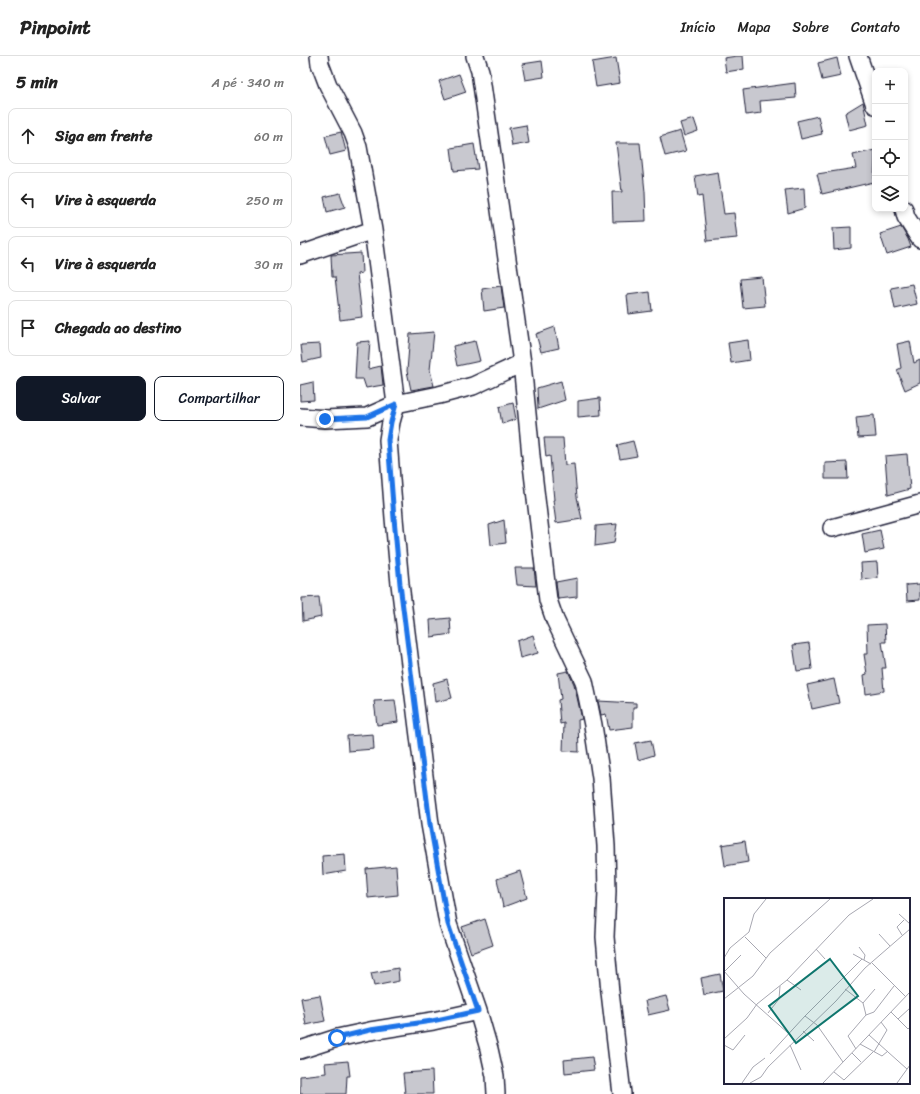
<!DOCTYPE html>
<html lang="pt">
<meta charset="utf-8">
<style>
:root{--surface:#fff;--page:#f6f6f6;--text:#222;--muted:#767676;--line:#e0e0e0;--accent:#111827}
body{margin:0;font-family:Sriracha,sans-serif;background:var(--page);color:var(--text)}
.controls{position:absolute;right:12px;top:12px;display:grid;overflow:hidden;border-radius:8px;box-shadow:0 2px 6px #0003}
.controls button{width:36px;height:36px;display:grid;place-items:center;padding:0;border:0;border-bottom:1px solid var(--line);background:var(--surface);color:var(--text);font:20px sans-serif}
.stop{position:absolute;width:12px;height:12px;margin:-9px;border:3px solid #1a73e8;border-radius:50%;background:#fff}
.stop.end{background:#1a73e8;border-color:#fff;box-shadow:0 1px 4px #0008}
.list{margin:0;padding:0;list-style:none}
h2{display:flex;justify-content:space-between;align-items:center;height:52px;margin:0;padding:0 16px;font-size:17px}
h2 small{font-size:13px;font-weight:400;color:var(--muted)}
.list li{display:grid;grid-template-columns:26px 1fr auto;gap:12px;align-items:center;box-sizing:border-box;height:56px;margin:0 8px 8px;padding:0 8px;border:1px solid var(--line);border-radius:8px}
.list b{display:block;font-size:15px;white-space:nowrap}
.list em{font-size:13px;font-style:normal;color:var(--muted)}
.actions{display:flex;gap:8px;padding:12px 16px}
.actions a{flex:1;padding:9px 0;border:1px solid var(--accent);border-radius:8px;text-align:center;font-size:14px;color:var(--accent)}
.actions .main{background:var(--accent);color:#fff}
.icon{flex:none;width:22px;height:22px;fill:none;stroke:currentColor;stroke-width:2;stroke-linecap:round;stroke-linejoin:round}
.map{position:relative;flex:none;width:620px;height:1038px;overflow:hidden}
header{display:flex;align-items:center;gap:24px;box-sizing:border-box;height:56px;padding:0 20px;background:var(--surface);border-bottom:1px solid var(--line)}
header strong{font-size:19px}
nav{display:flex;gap:22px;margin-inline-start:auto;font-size:14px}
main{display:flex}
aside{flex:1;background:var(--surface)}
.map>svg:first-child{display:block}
.building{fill:#c8c8cf;stroke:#22223b}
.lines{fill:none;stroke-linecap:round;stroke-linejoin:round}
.minor-casing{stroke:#22223b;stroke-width:20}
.minor{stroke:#fff;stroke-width:17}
.route{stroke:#1a73e8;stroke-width:5}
.inset-road{fill:none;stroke:#a7a7b1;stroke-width:1}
.view{fill:#0f766e;fill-opacity:0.15;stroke:#0f766e;stroke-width:2}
.inset-edge{fill:none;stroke:#22223b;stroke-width:2}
</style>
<header>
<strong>Pinpoint</strong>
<nav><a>Início</a><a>Mapa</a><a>Sobre</a><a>Contato</a></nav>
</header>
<main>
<aside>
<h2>5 min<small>A pé · 340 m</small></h2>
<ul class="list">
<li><svg class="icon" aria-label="ahead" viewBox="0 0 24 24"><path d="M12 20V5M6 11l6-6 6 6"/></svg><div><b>Siga em frente</b></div><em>60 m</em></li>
<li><svg class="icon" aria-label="left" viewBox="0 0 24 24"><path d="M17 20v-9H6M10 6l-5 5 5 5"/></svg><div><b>Vire à esquerda</b></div><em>250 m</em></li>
<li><svg class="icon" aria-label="left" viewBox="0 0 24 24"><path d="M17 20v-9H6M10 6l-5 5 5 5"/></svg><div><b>Vire à esquerda</b></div><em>30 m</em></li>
<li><svg class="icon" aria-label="arrive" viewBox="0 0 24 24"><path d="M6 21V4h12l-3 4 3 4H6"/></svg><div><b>Chegada ao destino</b></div></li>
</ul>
<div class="actions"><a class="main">Salvar</a><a>Compartilhar</a></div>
</aside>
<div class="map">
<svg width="620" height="1038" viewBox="0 0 620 1038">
<rect width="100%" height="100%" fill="#fff"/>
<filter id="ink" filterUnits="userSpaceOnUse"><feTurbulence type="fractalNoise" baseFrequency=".025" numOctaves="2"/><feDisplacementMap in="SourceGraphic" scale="8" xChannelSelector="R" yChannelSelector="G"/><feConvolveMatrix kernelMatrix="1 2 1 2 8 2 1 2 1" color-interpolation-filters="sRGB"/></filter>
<g filter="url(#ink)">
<path class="building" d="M 437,0 L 443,0 L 444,13 L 426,16 L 424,2 Z
M 316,2 L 320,27 L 296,31 L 292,6 Z
M 537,2 L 541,20 L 522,24 L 518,7 Z
M 242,5 L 244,21 L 225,24 L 222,8 Z
M 159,18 L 166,36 L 145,43 L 139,25 Z
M 495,27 L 496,42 L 460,45 L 461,57 L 446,59 L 443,34 Z
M 563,46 L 568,69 L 549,74 L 545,57 Z
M 518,60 L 522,78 L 501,83 L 497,65 Z
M 394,63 L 398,75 L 384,80 L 380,67 Z
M 226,69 L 229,87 L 212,90 L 209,72 Z
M 380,75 L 386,95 L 365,100 L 360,81 Z
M 41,76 L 46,95 L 30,99 L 25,80 Z
M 316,87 L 340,87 L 345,136 L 346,165 L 313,166 L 312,136 L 322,136 Z
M 174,88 L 178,113 L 154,115 L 151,92 Z
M 575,94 L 574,126 L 522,138 L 517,118 L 556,112 L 553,99 Z
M 418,116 L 424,158 L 434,157 L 437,182 L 407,185 L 402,140 L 398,141 L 395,120 Z
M 504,132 L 505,152 L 488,157 L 485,134 Z
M 40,137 L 45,151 L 27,156 L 24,141 Z
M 551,171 L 551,192 L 534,194 L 533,172 Z
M 601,171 L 608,183 L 611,191 L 587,199 L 580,178 Z
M 61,197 L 62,217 L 57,218 L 62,261 L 40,264 L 35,221 L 32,221 L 31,199 Z
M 462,221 L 465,250 L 443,252 L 440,223 Z
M 612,228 L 617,248 L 595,253 L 591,232 Z
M 201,230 L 204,252 L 184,255 L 182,233 Z
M 350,236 L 352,255 L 329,258 L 327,239 Z
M 255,271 L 259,292 L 241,296 L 236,278 Z
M 134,276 L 130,314 L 134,330 L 111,334 L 107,315 L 110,278 Z
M 448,284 L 450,304 L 431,307 L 428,287 Z
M 70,285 L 68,313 L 81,310 L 83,329 L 66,332 L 63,323 L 55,323 L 57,286 Z
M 175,285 L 180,305 L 157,310 L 153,290 Z
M 610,285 L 614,307 L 620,304 L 620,327 L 605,334 L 597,314 L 601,312 L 597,288 Z
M 20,288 L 21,302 L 3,306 L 1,289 Z
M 261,325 L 265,344 L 238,353 L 237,332 Z
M 13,326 L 14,344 L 0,345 L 0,329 Z
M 300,342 L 301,359 L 278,361 L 278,345 Z
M 213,347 L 216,363 L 202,368 L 199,351 Z
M 574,359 L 576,381 L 558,382 L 556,361 Z
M 244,382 L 263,382 L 265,409 L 274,408 L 277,441 L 282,463 L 256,467 L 253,444 L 254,444 L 250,400 L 246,401 Z
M 333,385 L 337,400 L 320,403 L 317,389 Z
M 607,398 L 610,433 L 588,439 L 585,400 Z
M 547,406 L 548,423 L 525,423 L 525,407 Z
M 204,464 L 206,487 L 191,489 L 189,469 Z
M 317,468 L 314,487 L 295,490 L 296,470 Z
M 580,474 L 584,493 L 565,497 L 562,478 Z
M 577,506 L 578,522 L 562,524 L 561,507 Z
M 215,512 L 234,512 L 236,530 L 217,529 Z
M 277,522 L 277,541 L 258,543 L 256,526 Z
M 620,528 L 620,544 L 607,545 L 606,529 Z
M 19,541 L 21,561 L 3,565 L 2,542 Z
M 150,562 L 151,578 L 131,581 L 130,564 Z
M 585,568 L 586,586 L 582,586 L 586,612 L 582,612 L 584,635 L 566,638 L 564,619 L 567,618 L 564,598 L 568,598 L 567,569 Z
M 233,579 L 238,597 L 220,602 L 217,585 Z
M 509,587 L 512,613 L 497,615 L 493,589 Z
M 268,615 L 274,628 L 282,663 L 278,664 L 279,696 L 263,695 L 264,667 L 260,668 L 258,644 L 261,643 L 258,617 Z
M 147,623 L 152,642 L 135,646 L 133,627 Z
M 534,623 L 539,647 L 512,653 L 507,629 Z
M 95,644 L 98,666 L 77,669 L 74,645 Z
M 298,645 L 336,647 L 336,651 L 333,651 L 333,671 L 309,674 L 306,658 L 301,659 Z
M 73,678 L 74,693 L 48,695 L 47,680 Z
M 351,684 L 354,699 L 338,704 L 335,687 Z
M 445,785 L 448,806 L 425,810 L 422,789 Z
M 45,798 L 46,815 L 23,819 L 22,800 Z
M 96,810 L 98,839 L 68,842 L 66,813 Z
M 220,815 L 227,842 L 203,851 L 197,823 Z
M 185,863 L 193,889 L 171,897 L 162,871 Z
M 98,912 L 99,925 L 74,930 L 71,917 Z
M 420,918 L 423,935 L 404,939 L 401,922 Z
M 20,939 L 25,965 L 6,969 L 1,942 Z
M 366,940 L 370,954 L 348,959 L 345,945 Z
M 292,1001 L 294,1014 L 265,1017 L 264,1004 Z
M 48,1005 L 50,1020 L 47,1020 L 46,1038 L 0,1038 L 0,1020 L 26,1017 L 25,1007 Z
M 132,1015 L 133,1038 L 105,1038 L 103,1017 Z"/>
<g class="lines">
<g class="minor-casing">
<path id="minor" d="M 19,0 L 20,8 L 28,29 L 53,77 L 58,91 L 73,174 L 96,348 L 91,366 L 88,384 L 94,462 L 100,528 L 130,768 L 148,868 L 178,955 L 189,993 L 195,1020 L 196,1038
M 558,0 L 575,49
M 604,153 L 606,161 L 620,183
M 0,199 L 73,174
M 222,307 L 228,368 L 231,400 L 248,544 L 255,564 L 284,625 L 293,669 L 301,722 L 306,790 L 307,835 L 305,881 L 310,936 L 322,1038
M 0,361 L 25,363 L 67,361 L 96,348 L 139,339 L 173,330 L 222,307 L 180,15 L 175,0
M 532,472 L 620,448
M 0,994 L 37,982 L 70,975 L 133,965 L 178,955"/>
</g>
<use href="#minor" class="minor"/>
</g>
</g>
<g class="lines" filter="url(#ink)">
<path class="route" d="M 25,363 L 67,361 L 96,348 L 91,366 L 88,384 L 94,462 L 100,528 L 130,768 L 148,868 L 178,955 L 132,965 L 70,974 L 37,982"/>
</g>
<g transform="translate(424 842)">
<rect width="186" height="186" fill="#fff"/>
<path class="inset-road" d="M 175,16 L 186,26M 155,36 L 166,48M 178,37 L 173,29 L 180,22M 21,39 L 42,60M 135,49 L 141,57 L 140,62M 92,51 L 101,61M 129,56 L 147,66M 0,60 L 6,50 L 25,34 L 30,16 L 42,1M 148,65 L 182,99M 0,73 L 20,96 L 64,135M 1,73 L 17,57M 63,82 L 77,92M 121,91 L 139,105 L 142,117M 0,101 L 29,78 L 46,55 L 106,1M 139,105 L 151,91M 167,114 L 184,131 L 186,129M 44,115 L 55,101 L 56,88M 81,118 L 138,61M 174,121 L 186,110M 79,133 L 90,143M 145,137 L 183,171M 0,141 L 23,120 L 33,106 L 63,82 L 125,17 L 149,1M 136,146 L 158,158 L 164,153M 0,147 L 9,152 L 21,137M 66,147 L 77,172M 132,151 L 124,138 L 142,117 L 150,114 L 170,88M 150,154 L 163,132 L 157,124M 128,155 L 137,164M 46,156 L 81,118 L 93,127 L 119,164M 110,174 L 120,182 L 149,154M 18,185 L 29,169 L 41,160M 26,185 L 37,179 L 44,169 L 112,103 L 141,70 L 186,31M 99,185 L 186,94M 173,185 L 186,167"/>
<path class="view" d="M 106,61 L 134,98 L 72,145 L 45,108 Z"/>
<rect width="186" height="186" class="inset-edge"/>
</g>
</svg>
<div class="controls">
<button>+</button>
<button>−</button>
<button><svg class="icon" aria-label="locate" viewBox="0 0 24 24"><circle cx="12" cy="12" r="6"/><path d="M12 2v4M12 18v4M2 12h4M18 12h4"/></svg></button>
<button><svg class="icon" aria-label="layers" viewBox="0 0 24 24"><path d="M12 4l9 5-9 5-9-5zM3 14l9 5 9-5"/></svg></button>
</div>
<div class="stop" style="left:37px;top:982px"></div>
<div class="stop end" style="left:25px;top:363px"></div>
</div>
</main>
